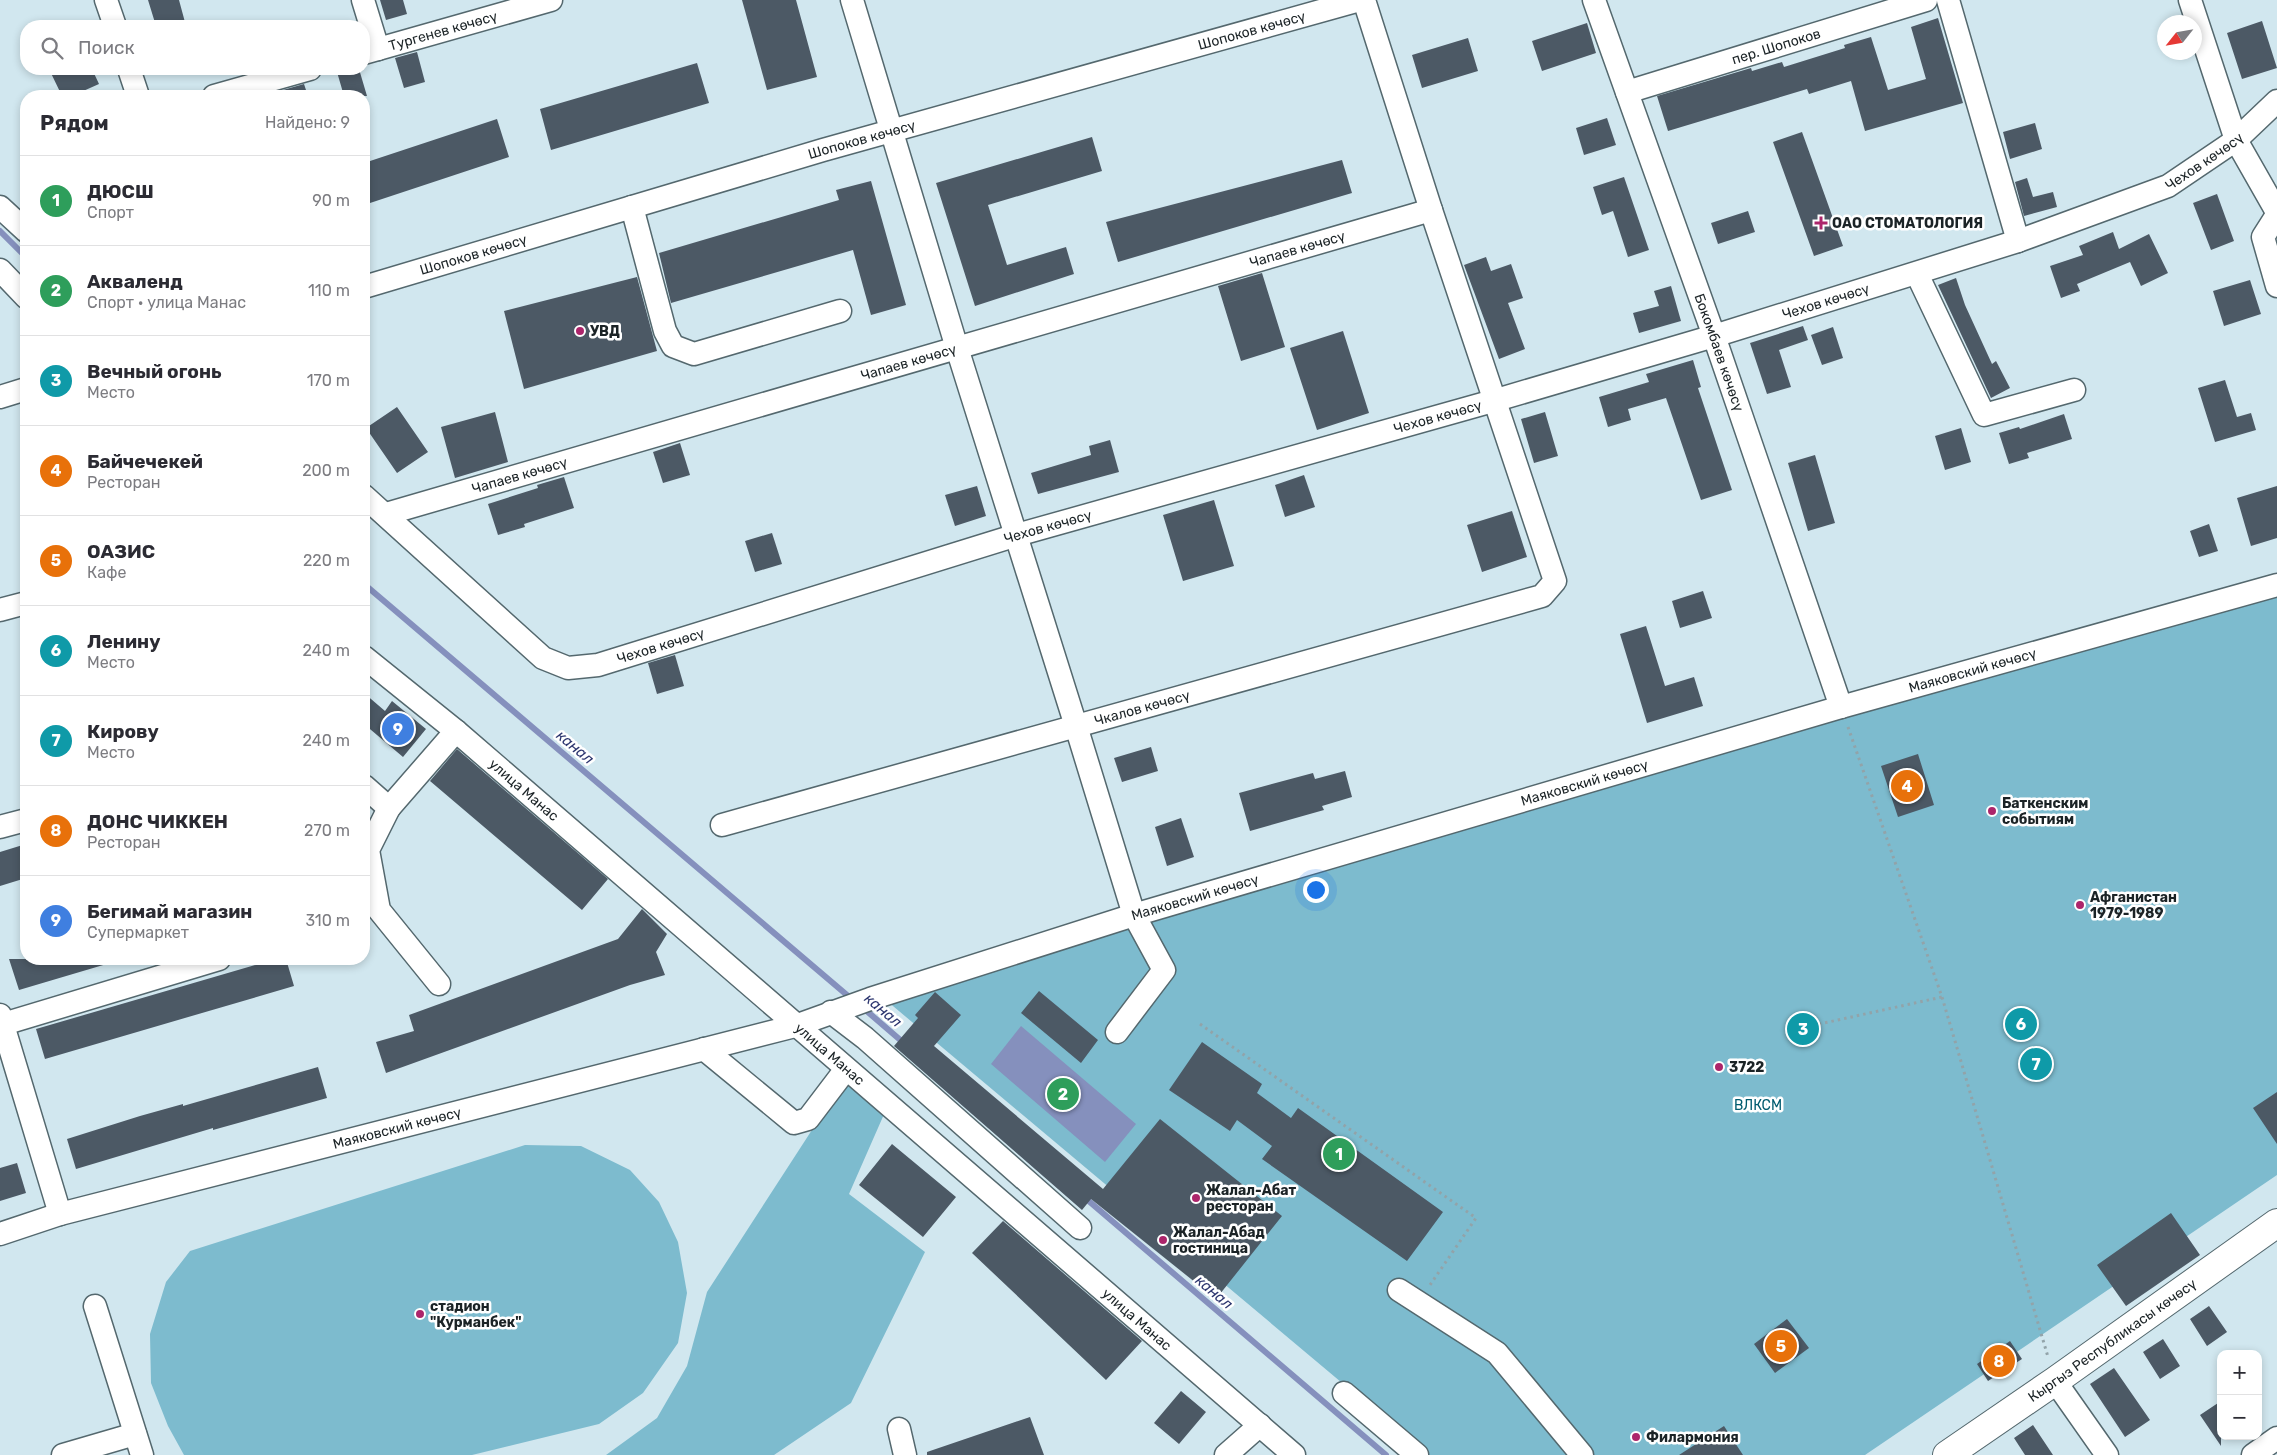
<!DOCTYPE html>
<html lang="ru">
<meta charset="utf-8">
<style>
:root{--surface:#fff;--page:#f7f7f7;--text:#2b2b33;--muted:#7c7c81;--line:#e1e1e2;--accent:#7c3aed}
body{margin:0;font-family:Rubik,sans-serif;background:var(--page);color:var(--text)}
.controls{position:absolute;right:15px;bottom:15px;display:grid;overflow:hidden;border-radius:10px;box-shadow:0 2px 8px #0003}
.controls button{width:45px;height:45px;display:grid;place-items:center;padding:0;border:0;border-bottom:1px solid var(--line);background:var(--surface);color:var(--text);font:25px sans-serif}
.compass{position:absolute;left:2157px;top:15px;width:45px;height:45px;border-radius:50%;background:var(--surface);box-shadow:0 2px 8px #0003;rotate:239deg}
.you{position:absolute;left:1315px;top:889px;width:18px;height:18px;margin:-12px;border:4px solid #fff;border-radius:50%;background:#1a73e8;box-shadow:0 0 0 8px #1a73e833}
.badge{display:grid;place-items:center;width:32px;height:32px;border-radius:50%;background:var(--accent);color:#fff;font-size:16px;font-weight:700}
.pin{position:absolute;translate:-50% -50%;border:2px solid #fff;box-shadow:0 1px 5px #0006}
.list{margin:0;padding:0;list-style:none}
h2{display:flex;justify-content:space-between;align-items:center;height:65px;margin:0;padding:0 20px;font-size:21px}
h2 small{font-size:16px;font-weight:400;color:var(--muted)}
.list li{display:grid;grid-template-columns:32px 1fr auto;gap:15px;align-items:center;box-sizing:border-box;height:90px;padding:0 20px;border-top:1px solid var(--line)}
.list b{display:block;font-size:19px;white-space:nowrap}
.list p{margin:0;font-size:16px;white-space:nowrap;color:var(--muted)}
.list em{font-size:16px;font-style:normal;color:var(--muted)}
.icon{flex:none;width:28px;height:28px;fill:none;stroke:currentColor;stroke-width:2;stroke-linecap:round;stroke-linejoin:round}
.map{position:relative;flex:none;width:2277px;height:1455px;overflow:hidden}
.search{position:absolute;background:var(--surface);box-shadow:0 2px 8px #0003;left:20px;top:20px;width:350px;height:55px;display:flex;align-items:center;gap:12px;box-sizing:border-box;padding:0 18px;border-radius:20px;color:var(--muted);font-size:19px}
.panel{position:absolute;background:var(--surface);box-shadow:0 2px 8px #0003;left:20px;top:90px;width:350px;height:875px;border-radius:20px}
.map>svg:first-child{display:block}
.green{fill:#7dbbce}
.water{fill:#8590bd}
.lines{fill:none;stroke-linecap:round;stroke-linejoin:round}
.stream{stroke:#8590bd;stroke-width:6}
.building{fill:#4c5965}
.minor-casing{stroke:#54686e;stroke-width:25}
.major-casing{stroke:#54686e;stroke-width:30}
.path{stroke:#92a3a9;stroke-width:3;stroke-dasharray:2.5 4;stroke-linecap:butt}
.minor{stroke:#fff;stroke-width:22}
.major{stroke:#fff;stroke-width:28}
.poi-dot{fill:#ac256b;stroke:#fff;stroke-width:2}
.labels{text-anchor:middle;stroke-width:5;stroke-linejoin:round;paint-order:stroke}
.street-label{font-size:14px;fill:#1b2326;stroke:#fff}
.poi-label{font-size:14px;font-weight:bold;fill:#1b2326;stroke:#fff;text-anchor:start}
.park-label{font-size:14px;fill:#005b6f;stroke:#fff}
.water-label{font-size:15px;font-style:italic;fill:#2d366f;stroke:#fff}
</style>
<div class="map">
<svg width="2277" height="1455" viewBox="0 0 2277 1455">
<rect width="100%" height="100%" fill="#d1e7ef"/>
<path class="green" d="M 2277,596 L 2277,1175 L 1865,1455 L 1428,1455 L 887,1001 L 1207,896 Z
M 845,1079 L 885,1112 L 849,1194 L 925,1252 L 851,1403 L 774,1455 L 606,1455 L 657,1418 L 687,1366 L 707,1292 Z
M 525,1145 L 581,1146 L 630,1170 L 659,1202 L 678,1242 L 687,1293 L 678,1343 L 643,1393 L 599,1424 L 472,1455 L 184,1455 L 168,1426 L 151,1383 L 150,1334 L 166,1282 L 190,1251 Z"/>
<path class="water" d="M 1021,1026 L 1136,1124 L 1105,1162 L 991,1064 Z"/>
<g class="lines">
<path class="stream" d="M 0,231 L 26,257
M 364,584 L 854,1001
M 862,1007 L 905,1044
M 1084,1197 L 1386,1455"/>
</g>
<path class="building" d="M 148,0 L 179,0 L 186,26 L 156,26 Z
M 380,0 L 403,0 L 407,14 L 386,20 Z
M 742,0 L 796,0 L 817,77 L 767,90 Z
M 1938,18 L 1963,103 L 1865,131 L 1851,81 L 1809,94 L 1807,89 L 1668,131 L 1657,96 L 1751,68 L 1752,71 L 1782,62 L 1784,67 L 1845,48 L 1844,45 L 1871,37 L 1888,90 L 1926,79 L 1911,27 Z
M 2262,21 L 2277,68 L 2242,79 L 2227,33 Z
M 1587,23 L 1596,53 L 1542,71 L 1532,41 Z
M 1468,38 L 1478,71 L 1422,88 L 1412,55 Z
M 417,52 L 425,82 L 404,88 L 395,58 Z
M 697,63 L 709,103 L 551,150 L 540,109 Z
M 49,69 L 92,69 L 99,84 L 72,96 L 62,96 Z
M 347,69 L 359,69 L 367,96 L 344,96 L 337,72 Z
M 304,84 L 308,96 L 262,96 Z
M 1607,118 L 1616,145 L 1584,155 L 1576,128 Z
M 497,119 L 509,157 L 364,205 L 364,163 Z
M 2035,123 L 2042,149 L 2010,159 L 2003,132 Z
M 1802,132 L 1843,246 L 1814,256 L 1773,142 Z
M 1092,137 L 1102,171 L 988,205 L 1007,265 L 1066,247 L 1074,274 L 975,306 L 936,183 Z
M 1342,160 L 1352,193 L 1118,262 L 1106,222 Z
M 1624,177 L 1649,250 L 1628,257 L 1613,211 L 1602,215 L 1593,187 Z
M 2027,178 L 2033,197 L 2053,192 L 2057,207 L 2024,216 L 2015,182 Z
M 871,181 L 906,305 L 871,315 L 853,250 L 671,303 L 659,253 L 839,200 L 836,190 Z
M 2217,194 L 2234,241 L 2211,250 L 2193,203 Z
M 1748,211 L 1755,232 L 1718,244 L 1711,223 Z
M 2113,232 L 2119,249 L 2149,234 L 2168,273 L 2141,286 L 2130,262 L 2077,284 L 2080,291 L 2061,298 L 2050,266 L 2083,255 L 2079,246 Z
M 1486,257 L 1491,271 L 1511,264 L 1523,298 L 1508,303 L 1525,349 L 1499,359 L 1464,265 Z
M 1262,273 L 1285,347 L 1241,361 L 1218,286 Z
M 637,277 L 657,351 L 524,389 L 504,311 Z
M 1956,278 L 1965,305 L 1992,364 L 1996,361 L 2010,388 L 1991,398 L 1938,285 Z
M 2250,280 L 2261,314 L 2224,326 L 2213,291 Z
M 1671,286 L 1681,321 L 1639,333 L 1633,313 L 1659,306 L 1654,291 Z
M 1803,326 L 1808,340 L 1779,350 L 1791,387 L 1767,394 L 1750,343 Z
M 1833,327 L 1843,358 L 1822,365 L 1811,335 Z
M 1343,331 L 1369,413 L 1317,430 L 1290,348 Z
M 1693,360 L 1701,387 L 1698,388 L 1732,490 L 1701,500 L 1666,398 L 1628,409 L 1631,420 L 1608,427 L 1599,397 L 1649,382 L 1646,374 Z
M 2225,380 L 2237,417 L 2251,413 L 2256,430 L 2215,442 L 2198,388 Z
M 397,407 L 428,452 L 397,473 L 366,428 Z
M 495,412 L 508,462 L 455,478 L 441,427 Z
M 1545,412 L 1558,456 L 1534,463 L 1521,419 Z
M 2064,414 L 2072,439 L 2027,453 L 2029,458 L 2009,464 L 1999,433 L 2019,427 L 2020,429 Z
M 1961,428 L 1971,462 L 1945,470 L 1935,436 Z
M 1110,440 L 1119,472 L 1038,494 L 1031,473 L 1091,455 L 1089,446 Z
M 680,443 L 690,475 L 663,483 L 653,452 Z
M 1815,455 L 1835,523 L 1808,531 L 1788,463 Z
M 1304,475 L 1315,507 L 1285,517 L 1275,485 Z
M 564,477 L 574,508 L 524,524 L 525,527 L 498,535 L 488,504 L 538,488 L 537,485 Z
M 977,486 L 986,516 L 955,526 L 945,495 Z
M 2277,486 L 2277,538 L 2251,546 L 2237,498 Z
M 1214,500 L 1234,566 L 1183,581 L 1163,515 Z
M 1512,511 L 1527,557 L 1482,572 L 1467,525 Z
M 2209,524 L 2218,551 L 2199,557 L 2190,531 Z
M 772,533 L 782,564 L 755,572 L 745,541 Z
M 1703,591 L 1712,618 L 1680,628 L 1672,601 Z
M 1646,626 L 1665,686 L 1694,677 L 1703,706 L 1647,723 L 1620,634 Z
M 675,655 L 684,686 L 657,694 L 648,663 Z
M 364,693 L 385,711 L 392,701 L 426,729 L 403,757 L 364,724 Z
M 1151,747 L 1158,771 L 1122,782 L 1114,758 Z
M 457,749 L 608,879 L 582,910 L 430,781 Z
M 1918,754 L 1934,805 L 1898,817 L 1881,766 Z
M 1345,771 L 1352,797 L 1322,806 L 1324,810 L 1250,831 L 1239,793 L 1313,773 L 1315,779 Z
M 1181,818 L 1194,857 L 1167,866 L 1155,827 Z
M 26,844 L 26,878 L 0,886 L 0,852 Z
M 642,909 L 667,934 L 656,952 L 665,975 L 630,985 L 386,1073 L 376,1042 L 414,1031 L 409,1015 L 618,939 Z
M 9,959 L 110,959 L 110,963 L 19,990 Z
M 276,959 L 286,959 L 294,986 L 45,1059 L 36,1029 Z
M 1039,991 L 1098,1040 L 1081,1063 L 1021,1013 Z
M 935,992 L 961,1015 L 934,1046 L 1103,1189 L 1160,1119 L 1282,1216 L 1216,1299 L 1091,1199 L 1082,1210 L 894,1046 L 918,1018 L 915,1015 Z
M 1202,1042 L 1262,1084 L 1257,1093 L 1291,1118 L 1298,1108 L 1443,1212 L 1407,1261 L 1262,1159 L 1272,1146 L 1237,1120 L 1230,1131 L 1169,1090 Z
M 318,1067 L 327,1098 L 213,1130 L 213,1128 L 76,1169 L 67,1139 L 140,1116 L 183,1104 L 183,1106 Z
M 2277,1092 L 2277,1144 L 2253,1108 Z
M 892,1144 L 956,1197 L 923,1237 L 859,1185 Z
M 17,1163 L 26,1193 L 0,1201 L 0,1168 Z
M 2171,1213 L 2200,1255 L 2126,1306 L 2097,1265 Z
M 1003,1221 L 1142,1341 L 1106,1380 L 972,1253 Z
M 2209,1306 L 2227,1332 L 2207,1346 L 2190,1319 Z
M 1787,1319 L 1809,1348 L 1775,1373 L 1754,1344 Z
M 2163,1339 L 2180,1366 L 2160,1379 L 2143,1352 Z
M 2010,1341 L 2022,1359 L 1988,1381 L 1977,1364 Z
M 2114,1368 L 2150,1420 L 2125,1437 L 2090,1384 Z
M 1181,1391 L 1206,1412 L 1179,1444 L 1154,1423 Z
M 2221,1401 L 2221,1446 L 2200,1415 Z
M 1030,1417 L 1044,1455 L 927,1455 L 927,1452 Z
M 2033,1425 L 2053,1455 L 2025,1455 L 2014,1438 Z
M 1724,1426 L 1743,1455 L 1679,1455 Z"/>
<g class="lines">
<g class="minor-casing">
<g id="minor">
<path d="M 106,0 L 115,26"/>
<path d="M 363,0 L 378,49"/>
<path d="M 852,0 L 957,348 L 1076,726 L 1134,915 L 1164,970 L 1117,1032"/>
<path id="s1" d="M 1594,0 L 1714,336 L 1841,707"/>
<path d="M 1948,0 L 2018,241"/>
<path d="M 2190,0 L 2236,140 L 2277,212"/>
<path id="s2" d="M 364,53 L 551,0"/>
<path d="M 129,69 L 138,96"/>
<path id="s3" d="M 1627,92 L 1926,0"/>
<path d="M 214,96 L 310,69"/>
<path d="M 0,207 L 26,231"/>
<path d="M 632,207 L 665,331 L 673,346 L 694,354 L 840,311"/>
<path d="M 2277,215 L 2263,237 L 2277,286"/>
<path d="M 0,270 L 26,297"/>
<path d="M 1917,274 L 1984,415 L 2074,390"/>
<path id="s4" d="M 364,287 L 823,150 L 1360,0"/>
<path d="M 0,397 L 26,389"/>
<path id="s5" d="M 364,496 L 543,658 L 568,668 L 598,665 L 1017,535 L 1493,401 L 1714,336 L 2018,241 L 2168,186 L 2236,140 L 2277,101"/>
<path id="s6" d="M 386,514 L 1431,210"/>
<path d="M 0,610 L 26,603"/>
<path id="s7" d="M 364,657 L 456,731 L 1294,1455"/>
<path d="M 364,786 L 389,808 L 456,731"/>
<path d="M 389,808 L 368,850 L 379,910 L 439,984"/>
<path id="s8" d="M 722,825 L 1542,596 L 1555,581 L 1431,210 L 1364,0"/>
<path d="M 0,827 L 26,820"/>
<path d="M 831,1012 L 865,1038 L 1080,1228"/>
<path d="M 0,1015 L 60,1214"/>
<path d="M 0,1025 L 219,959"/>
<path d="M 704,1049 L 794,1123 L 808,1119 L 846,1069"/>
<path id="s9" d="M 0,1234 L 60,1214 L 795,1026 L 870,999 L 1134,915 L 1841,707 L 2277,585"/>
<path d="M 1399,1290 L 1497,1353 L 1582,1455"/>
<path d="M 95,1306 L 142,1455"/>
<path d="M 2055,1381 L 2107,1455"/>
<path d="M 1344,1393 L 1417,1455"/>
<path d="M 899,1429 L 905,1455"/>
<path d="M 63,1455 L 135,1434"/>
<path d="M 1226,1455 L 1260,1425"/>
<path d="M 2253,1455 L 2277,1438"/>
</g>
</g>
<g class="major-casing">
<g id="major">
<path id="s10" d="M 1947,1455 L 2055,1381 L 2277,1223"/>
</g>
</g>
<path class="path" d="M 1848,727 L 1942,997 L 2048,1357
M 1200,1024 L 1476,1218 L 1430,1285
M 1806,1027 L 1942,997"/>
<use href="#minor" class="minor"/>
<use href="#major" class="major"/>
</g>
<g class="poi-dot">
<path d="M1818.5 215.5h5v5h5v5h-5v5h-5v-5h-5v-5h5z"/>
<circle cx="580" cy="331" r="5"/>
<circle cx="1992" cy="811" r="5"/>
<circle cx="2080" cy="905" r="5"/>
<circle cx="1719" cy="1067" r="5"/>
<circle cx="1196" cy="1198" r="5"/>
<circle cx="1163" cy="1240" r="5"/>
<circle cx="420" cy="1314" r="5"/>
<circle cx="1636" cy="1437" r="5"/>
</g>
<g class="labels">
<g class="street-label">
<text dy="5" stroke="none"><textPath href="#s2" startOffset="82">Тургенев көчөсү</textPath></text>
<text dy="5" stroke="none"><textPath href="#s4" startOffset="924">Шопоков көчөсү</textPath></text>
<text dy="5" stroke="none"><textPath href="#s3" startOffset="156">пер. Шопоков</textPath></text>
<text dy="5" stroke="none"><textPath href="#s4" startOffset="519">Шопоков көчөсү</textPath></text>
<text dy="5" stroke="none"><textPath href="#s5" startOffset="1984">Чехов көчөсү</textPath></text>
<text dy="5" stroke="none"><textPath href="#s6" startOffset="949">Чапаев көчөсү</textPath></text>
<text dy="5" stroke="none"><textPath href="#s4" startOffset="114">Шопоков көчөсү</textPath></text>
<text dy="5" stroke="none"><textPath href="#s5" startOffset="1579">Чехов көчөсү</textPath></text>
<text dy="5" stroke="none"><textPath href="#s1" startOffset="374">Бокомбаев көчөсү</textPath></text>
<text dy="5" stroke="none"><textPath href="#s6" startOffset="544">Чапаев көчөсү</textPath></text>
<text dy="5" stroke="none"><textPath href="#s5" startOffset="1174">Чехов көчөсү</textPath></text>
<text dy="5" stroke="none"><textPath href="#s6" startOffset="139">Чапаев көчөсү</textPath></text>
<text dy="5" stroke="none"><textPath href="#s5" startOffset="769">Чехов көчөсү</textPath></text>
<text dy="5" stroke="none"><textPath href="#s5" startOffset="364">Чехов көчөсү</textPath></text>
<text dy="5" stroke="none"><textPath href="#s9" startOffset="2052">Маяковский көчөсү</textPath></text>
<text dy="5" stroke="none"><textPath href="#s8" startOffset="436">Чкалов көчөсү</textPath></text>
<text dy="5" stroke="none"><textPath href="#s9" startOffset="1648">Маяковский көчөсү</textPath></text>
<text dy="5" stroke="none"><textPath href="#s7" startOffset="208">улица Манас</textPath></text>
<text dy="5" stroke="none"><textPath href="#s9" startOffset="1242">Маяковский көчөсү</textPath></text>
<text dy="5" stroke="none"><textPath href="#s7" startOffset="612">улица Манас</textPath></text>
<text dy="5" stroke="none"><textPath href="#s9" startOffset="411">Маяковский көчөсү</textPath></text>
<text dy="5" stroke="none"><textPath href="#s7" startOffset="1018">улица Манас</textPath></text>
<text dy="5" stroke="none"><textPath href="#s10" startOffset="201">Кыргыз Республикасы көчөсү</textPath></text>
</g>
<g class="poi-label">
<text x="1832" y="228">ОАО СТОМАТОЛОГИЯ</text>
<text x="590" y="336">УВД</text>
<text x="2002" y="808">Баткенским<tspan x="2002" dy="16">событиям</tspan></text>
<text x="2090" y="902">Афганистан<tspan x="2090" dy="16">1979-1989</tspan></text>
<text x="1729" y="1072">3722</text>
<text x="1206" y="1195">Жалал-Абат<tspan x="1206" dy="16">ресторан</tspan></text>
<text x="1173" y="1237">Жалал-Абад<tspan x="1173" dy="16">гостиница</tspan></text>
<text x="430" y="1311">стадион<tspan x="430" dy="16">"Курманбек"</tspan></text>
<text x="1646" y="1442">Филармония</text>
</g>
<g class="park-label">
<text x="1758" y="1110">ВЛКСМ</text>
</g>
<g class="water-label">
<text transform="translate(575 747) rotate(40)" y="5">канал</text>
<text transform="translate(883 1010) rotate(40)" y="5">канал</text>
<text transform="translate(1214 1292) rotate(40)" y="5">канал</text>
</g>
</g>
</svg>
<div class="controls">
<button>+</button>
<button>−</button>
</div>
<svg class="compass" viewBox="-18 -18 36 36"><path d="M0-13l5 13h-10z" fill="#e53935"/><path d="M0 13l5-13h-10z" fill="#7c7c81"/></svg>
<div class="you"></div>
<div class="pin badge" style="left:1339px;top:1154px;background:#2e9e5b">1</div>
<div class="pin badge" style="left:1063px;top:1094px;background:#2e9e5b">2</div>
<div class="pin badge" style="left:1803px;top:1029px;background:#0f9aa8">3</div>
<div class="pin badge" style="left:1907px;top:786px;background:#e8710a">4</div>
<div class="pin badge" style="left:1781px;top:1346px;background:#e8710a">5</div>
<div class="pin badge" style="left:2021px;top:1024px;background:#0f9aa8">6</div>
<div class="pin badge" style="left:2036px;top:1064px;background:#0f9aa8">7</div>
<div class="pin badge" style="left:1999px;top:1361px;background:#e8710a">8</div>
<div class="pin badge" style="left:398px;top:729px;background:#3f7fe0">9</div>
<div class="search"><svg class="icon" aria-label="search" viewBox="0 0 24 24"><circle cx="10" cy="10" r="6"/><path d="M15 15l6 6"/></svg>Поиск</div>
<section class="panel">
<h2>Рядом<small>Найдено: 9</small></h2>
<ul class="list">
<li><span class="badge" style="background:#2e9e5b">1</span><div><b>ДЮСШ</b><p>Спорт</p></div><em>90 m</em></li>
<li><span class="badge" style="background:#2e9e5b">2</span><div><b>Акваленд</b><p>Спорт · улица Манас</p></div><em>110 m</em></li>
<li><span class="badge" style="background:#0f9aa8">3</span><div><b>Вечный огонь</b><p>Место</p></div><em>170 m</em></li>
<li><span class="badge" style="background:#e8710a">4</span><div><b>Байчечекей</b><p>Ресторан</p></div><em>200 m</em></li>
<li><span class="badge" style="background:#e8710a">5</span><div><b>ОАЗИС</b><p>Кафе</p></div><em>220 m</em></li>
<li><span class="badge" style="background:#0f9aa8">6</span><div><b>Ленину</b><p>Место</p></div><em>240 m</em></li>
<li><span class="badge" style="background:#0f9aa8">7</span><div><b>Кирову</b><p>Место</p></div><em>240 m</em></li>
<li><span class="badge" style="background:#e8710a">8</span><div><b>ДОНС ЧИККЕН</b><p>Ресторан</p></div><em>270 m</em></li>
<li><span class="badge" style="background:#3f7fe0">9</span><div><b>Бегимай магазин</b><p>Супермаркет</p></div><em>310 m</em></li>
</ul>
</section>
</div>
